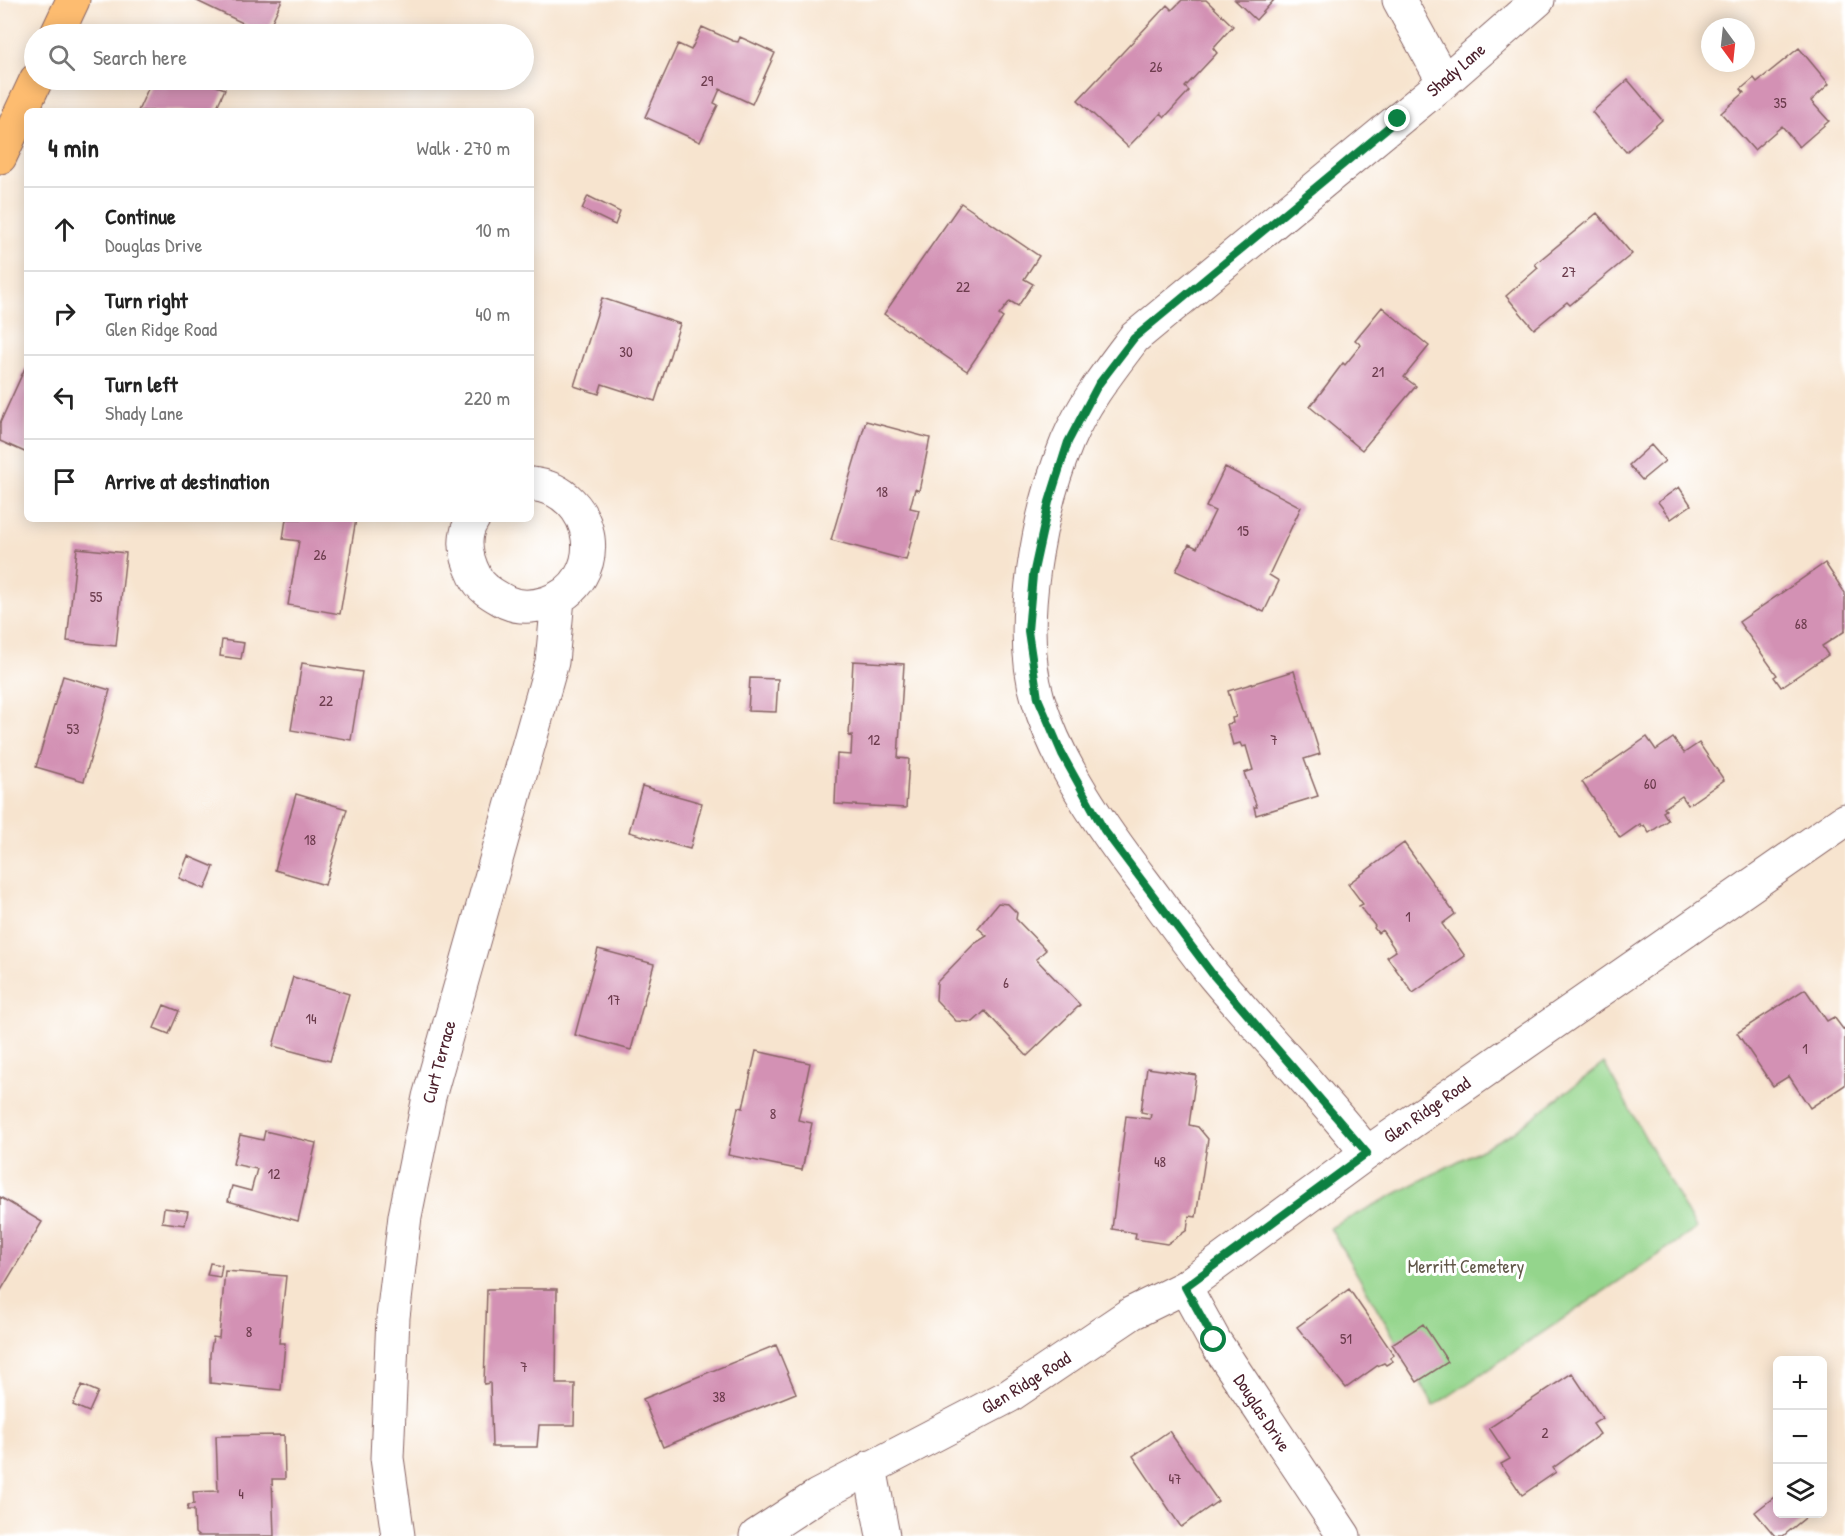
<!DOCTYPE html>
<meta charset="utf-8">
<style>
:root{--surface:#fff;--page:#f2f2f2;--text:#222;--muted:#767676;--line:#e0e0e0}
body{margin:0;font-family:"Patrick Hand",sans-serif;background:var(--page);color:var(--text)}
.controls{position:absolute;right:18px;bottom:18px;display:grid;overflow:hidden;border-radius:9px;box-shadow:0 3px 15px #0003}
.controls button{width:54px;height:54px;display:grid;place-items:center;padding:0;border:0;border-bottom:2px solid var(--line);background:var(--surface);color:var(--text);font:30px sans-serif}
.compass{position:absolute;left:1701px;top:18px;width:54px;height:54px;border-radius:50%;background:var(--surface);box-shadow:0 3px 15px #0003;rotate:165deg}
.stop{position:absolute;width:18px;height:18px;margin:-14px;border:4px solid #0b8043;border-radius:50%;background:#fff}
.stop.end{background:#0b8043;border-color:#fff;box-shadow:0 2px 6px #0008}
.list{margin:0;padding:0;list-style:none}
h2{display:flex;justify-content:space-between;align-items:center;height:78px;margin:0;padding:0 24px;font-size:26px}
h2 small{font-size:20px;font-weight:400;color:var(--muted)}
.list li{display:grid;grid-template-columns:39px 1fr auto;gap:18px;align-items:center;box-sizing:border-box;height:84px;padding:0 24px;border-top:2px solid var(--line)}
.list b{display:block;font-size:22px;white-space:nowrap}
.list p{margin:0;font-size:20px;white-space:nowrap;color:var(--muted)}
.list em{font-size:20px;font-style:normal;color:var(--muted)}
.icon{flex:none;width:33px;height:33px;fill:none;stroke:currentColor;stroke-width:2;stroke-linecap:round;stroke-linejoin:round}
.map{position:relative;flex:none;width:1845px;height:1536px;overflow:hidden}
.search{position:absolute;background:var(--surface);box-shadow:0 3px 15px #0003;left:24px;top:24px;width:510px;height:66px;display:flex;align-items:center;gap:15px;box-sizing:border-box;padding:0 21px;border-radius:33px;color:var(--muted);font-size:22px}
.panel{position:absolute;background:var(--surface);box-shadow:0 3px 15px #0003;left:24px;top:108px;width:510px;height:414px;border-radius:9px}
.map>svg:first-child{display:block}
.green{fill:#94d58c;stroke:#6f7a5c;stroke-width:1.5}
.building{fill:#d391b4}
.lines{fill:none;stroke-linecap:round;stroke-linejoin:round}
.minor-casing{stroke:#876464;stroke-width:35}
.major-casing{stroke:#876464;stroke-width:35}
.minor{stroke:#fff;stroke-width:33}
.major{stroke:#fdbc6f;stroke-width:33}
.route{stroke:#0b8043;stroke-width:8}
.labels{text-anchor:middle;stroke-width:6;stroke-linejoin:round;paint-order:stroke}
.number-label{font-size:15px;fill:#6c3c4d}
.street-label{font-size:18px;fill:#4a1f2b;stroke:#fff}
.park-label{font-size:18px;fill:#605648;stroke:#fff}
</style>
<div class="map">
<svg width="1845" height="1536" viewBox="0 0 1845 1536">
<rect width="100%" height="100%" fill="#fff"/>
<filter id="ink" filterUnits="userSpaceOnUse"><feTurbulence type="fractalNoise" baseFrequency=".0167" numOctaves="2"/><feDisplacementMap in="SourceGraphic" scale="12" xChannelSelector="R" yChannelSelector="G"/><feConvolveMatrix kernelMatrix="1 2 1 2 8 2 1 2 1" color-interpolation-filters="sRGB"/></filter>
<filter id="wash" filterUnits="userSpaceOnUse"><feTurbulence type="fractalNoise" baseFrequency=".008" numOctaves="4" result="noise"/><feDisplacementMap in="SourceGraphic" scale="24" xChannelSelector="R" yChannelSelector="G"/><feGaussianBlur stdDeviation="1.35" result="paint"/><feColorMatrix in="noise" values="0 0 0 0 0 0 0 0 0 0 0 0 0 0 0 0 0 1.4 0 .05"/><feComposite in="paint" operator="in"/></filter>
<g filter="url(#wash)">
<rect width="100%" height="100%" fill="#f7e4cf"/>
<path class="green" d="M 1604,1063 L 1696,1229 L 1434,1406 L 1330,1228 L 1512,1133 Z"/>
<g id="blocks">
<path class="building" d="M 195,0 L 282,0 L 266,34 Z
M 1182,0 L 1206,0 L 1233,26 L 1213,48 L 1217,53 L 1185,87 L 1189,91 L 1165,117 L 1161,113 L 1128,147 L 1078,100 L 1167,5 L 1172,10 Z
M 1235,0 L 1274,0 L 1256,20 Z
M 702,27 L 733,41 L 738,42 L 740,37 L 775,53 L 752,104 L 720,89 L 714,103 L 718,105 L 700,142 L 645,117 L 678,44 L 691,50 Z
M 1799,48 L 1829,84 L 1811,101 L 1829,121 L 1799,147 L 1782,126 L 1754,150 L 1721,113 L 1744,93 L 1741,89 L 1754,78 L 1757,82 Z
M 152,80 L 199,80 L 225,89 L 215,111 L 138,111 Z
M 1628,80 L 1662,120 L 1626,152 L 1592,112 Z
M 588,196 L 620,212 L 615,225 L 582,209 Z
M 961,203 L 1039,256 L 1024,279 L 1033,284 L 1018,306 L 1010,301 L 999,315 L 1003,318 L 967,371 L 884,314 Z
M 1597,213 L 1632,254 L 1570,305 L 1567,302 L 1534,329 L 1506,296 L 1538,268 L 1535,264 Z
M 602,298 L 680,324 L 655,401 L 602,384 L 599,394 L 574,386 Z
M 1382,307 L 1429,346 L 1404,377 L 1416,386 L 1362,450 L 1310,407 L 1343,363 L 1345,365 L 1361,345 L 1355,340 Z
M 25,368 L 27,369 L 27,453 L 0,441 L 0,423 Z
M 866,421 L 930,438 L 919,491 L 915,489 L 910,508 L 919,510 L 906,560 L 831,540 Z
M 1651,445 L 1665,461 L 1642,480 L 1629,465 Z
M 1225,467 L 1301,507 L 1269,575 L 1279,581 L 1264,612 L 1176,571 L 1189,544 L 1197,548 L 1215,511 L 1206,507 Z
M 1679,487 L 1691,505 L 1671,519 L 1658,502 Z
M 286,519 L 356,519 L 340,614 L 288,605 L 299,541 L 283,539 Z
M 77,548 L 126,553 L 116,646 L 67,641 Z
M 1825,563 L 1845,593 L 1845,631 L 1822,646 L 1828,655 L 1781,687 L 1774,677 L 1777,675 L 1739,622 Z
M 222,640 L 244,643 L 241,659 L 220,656 Z
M 853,661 L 904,664 L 898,758 L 909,759 L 906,808 L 835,804 L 837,754 L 851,755 L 852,735 L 849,736 Z
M 302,663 L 362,672 L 351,740 L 291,730 Z
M 1294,671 L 1320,754 L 1304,759 L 1318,796 L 1256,815 L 1254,807 L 1257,807 L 1244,773 L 1253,770 L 1246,746 L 1242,747 L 1240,743 L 1233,745 L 1227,724 L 1233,723 L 1232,718 L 1236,717 L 1228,691 Z
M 63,676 L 110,690 L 84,781 L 36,767 Z
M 750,678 L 778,679 L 776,712 L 748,711 Z
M 1647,737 L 1656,750 L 1673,738 L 1684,753 L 1699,743 L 1724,780 L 1688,805 L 1682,796 L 1664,808 L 1666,810 L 1663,812 L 1668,820 L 1649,833 L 1644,825 L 1641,827 L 1640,824 L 1620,838 L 1582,782 Z
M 642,786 L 702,803 L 690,849 L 629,832 Z
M 296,794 L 347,809 L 325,885 L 275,870 Z
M 1404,843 L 1455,914 L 1442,924 L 1465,956 L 1413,993 L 1387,957 L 1396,951 L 1382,930 L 1378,933 L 1374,928 L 1375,926 L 1359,906 L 1363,904 L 1348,884 Z
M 188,856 L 214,867 L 205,889 L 179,878 Z
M 998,903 L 1008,904 L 1017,913 L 1016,919 L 1046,950 L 1036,959 L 1080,1005 L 1027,1056 L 985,1011 L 973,1022 L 956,1021 L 936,1000 L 937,982 L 974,944 L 987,936 L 978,928 Z
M 598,949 L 654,964 L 631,1050 L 575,1035 Z
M 293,977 L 349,994 L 330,1061 L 273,1046 Z
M 1805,989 L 1827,1021 L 1834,1017 L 1843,1029 L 1845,1028 L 1845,1085 L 1810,1108 L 1789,1076 L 1773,1086 L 1737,1033 Z
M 164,1005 L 179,1011 L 169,1034 L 154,1028 Z
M 756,1051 L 810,1063 L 798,1120 L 812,1123 L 802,1170 L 728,1155 L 738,1107 L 743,1108 Z
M 1147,1068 L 1196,1075 L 1189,1125 L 1198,1127 L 1208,1139 L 1196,1217 L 1189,1216 L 1187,1230 L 1167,1244 L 1135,1239 L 1136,1233 L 1112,1229 L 1126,1116 L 1150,1119 L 1151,1114 L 1141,1112 Z
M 265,1131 L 316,1143 L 298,1221 L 228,1201 L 232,1186 L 251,1191 L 257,1169 L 233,1164 L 240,1135 L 263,1140 Z
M 0,1197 L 42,1222 L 0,1292 Z
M 164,1208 L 188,1211 L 185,1225 L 162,1222 Z
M 210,1263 L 222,1265 L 220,1277 L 207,1275 Z
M 225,1271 L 286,1276 L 279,1343 L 285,1343 L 281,1390 L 210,1383 L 210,1354 L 213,1337 L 219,1338 Z
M 487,1289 L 557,1289 L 556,1384 L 575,1384 L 574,1425 L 539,1425 L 537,1447 L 492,1447 L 490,1383 L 484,1384 Z
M 1349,1289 L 1394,1355 L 1390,1358 L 1393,1361 L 1386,1365 L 1384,1363 L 1377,1366 L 1346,1388 L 1297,1327 Z
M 1423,1324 L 1448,1362 L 1417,1382 L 1392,1344 Z
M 776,1345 L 796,1393 L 663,1447 L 643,1399 Z
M 1572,1373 L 1602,1418 L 1593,1424 L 1600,1434 L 1553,1468 L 1556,1472 L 1522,1495 L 1501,1464 L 1510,1459 L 1489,1428 Z
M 82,1385 L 98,1392 L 89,1412 L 73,1405 Z
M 1169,1431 L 1218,1501 L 1181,1527 L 1133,1456 Z
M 284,1435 L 285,1479 L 272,1479 L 274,1536 L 198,1536 L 195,1533 L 194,1510 L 187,1510 L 188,1505 L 194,1504 L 193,1492 L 218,1491 L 216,1436 Z
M 1778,1494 L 1778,1514 L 1810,1514 L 1783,1536 L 1775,1536 L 1755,1512 Z"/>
</g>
</g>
<g filter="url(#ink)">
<use href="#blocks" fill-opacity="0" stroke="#876464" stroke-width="1.5"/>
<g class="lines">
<g class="minor-casing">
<path id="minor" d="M 1399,0 L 1444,82
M 473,519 C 461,537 466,558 475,576 C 481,589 494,595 506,602 C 519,608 533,607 546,603 C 611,582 598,490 531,484
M 1367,1153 C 1318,1091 1264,1036 1214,976 C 1190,946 1168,915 1145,884 C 1103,829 1059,767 1038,699 C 1016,628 1039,510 1067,442 C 1083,404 1109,371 1134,338 L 1444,82 L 1538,0
M 1185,1287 L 1214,1340 L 1344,1536
M 870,1467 L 883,1536
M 398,1536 L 387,1458 L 393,1317 L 405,1216 L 429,1097 L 552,662 L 558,599
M 756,1536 L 817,1496 L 1009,1396 L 1132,1313 L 1185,1287 L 1367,1153 L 1845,820"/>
</g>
<g class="major-casing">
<path id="major" d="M 57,34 L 73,0
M 0,157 L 36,80"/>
</g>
<use href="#minor" class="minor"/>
<use href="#major" class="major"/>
</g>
</g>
<g class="lines" filter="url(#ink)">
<path class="route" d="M 1214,1340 L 1185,1287 L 1367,1153 L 1213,975 L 1104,830 L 1062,754 L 1038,698 L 1028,631 L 1033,575 L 1049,502 L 1068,442 L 1098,385 L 1134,338 L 1398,119"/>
</g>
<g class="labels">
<g class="number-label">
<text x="1156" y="72">26</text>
<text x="707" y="86">29</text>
<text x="1780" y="108">35</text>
<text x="1569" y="277">27</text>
<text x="963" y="292">22</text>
<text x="626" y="357">30</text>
<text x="1378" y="377">21</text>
<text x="882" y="497">18</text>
<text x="1243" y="536">15</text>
<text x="320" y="560">26</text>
<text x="96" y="602">55</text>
<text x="1801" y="629">68</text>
<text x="326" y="706">22</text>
<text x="73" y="734">53</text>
<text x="874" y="745">12</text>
<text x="1274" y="745">7</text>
<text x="1650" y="789">60</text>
<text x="310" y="845">18</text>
<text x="1408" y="922">1</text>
<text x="1006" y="988">6</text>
<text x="614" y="1005">17</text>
<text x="311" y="1024">14</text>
<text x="1805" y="1054">1</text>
<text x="773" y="1119">8</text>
<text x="1160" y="1167">48</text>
<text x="274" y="1179">12</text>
<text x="249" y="1337">8</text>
<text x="1346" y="1344">51</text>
<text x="524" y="1372">7</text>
<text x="719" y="1402">38</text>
<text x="1545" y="1438">2</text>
<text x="1175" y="1484">47</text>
<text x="241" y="1499">4</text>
</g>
<g class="street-label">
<text transform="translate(1456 70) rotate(-41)" y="6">Shady Lane</text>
<text transform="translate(439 1062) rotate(-75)" y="6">Curt Terrace</text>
<text transform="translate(1427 1110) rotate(-35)" y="6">Glen Ridge Road</text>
<text transform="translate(1026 1383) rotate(-32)" y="6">Glen Ridge Road</text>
<text transform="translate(1262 1413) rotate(57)" y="6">Douglas Drive</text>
</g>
<g class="park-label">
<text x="1466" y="1273">Merritt Cemetery</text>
</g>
</g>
</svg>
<div class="controls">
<button>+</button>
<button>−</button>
<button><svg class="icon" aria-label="layers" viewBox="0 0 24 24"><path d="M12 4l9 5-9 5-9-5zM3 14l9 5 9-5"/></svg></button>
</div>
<svg class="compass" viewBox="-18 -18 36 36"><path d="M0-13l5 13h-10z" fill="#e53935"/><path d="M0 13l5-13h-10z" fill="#767676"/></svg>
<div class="stop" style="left:1214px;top:1340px"></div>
<div class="stop end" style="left:1398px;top:119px"></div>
<div class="search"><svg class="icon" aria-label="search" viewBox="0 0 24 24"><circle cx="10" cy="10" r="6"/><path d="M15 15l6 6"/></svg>Search here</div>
<section class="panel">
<h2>4 min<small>Walk · 270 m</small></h2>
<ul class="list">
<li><svg class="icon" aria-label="ahead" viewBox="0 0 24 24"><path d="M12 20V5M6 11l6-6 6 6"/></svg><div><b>Continue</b><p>Douglas Drive</p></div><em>10 m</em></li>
<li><svg class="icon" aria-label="right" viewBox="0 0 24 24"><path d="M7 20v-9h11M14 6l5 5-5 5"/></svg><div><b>Turn right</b><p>Glen Ridge Road</p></div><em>40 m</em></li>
<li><svg class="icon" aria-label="left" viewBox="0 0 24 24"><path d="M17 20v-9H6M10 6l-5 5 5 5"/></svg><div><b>Turn left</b><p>Shady Lane</p></div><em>220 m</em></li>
<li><svg class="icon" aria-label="arrive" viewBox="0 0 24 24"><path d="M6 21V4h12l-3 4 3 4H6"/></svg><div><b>Arrive at destination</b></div></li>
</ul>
</section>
</div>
